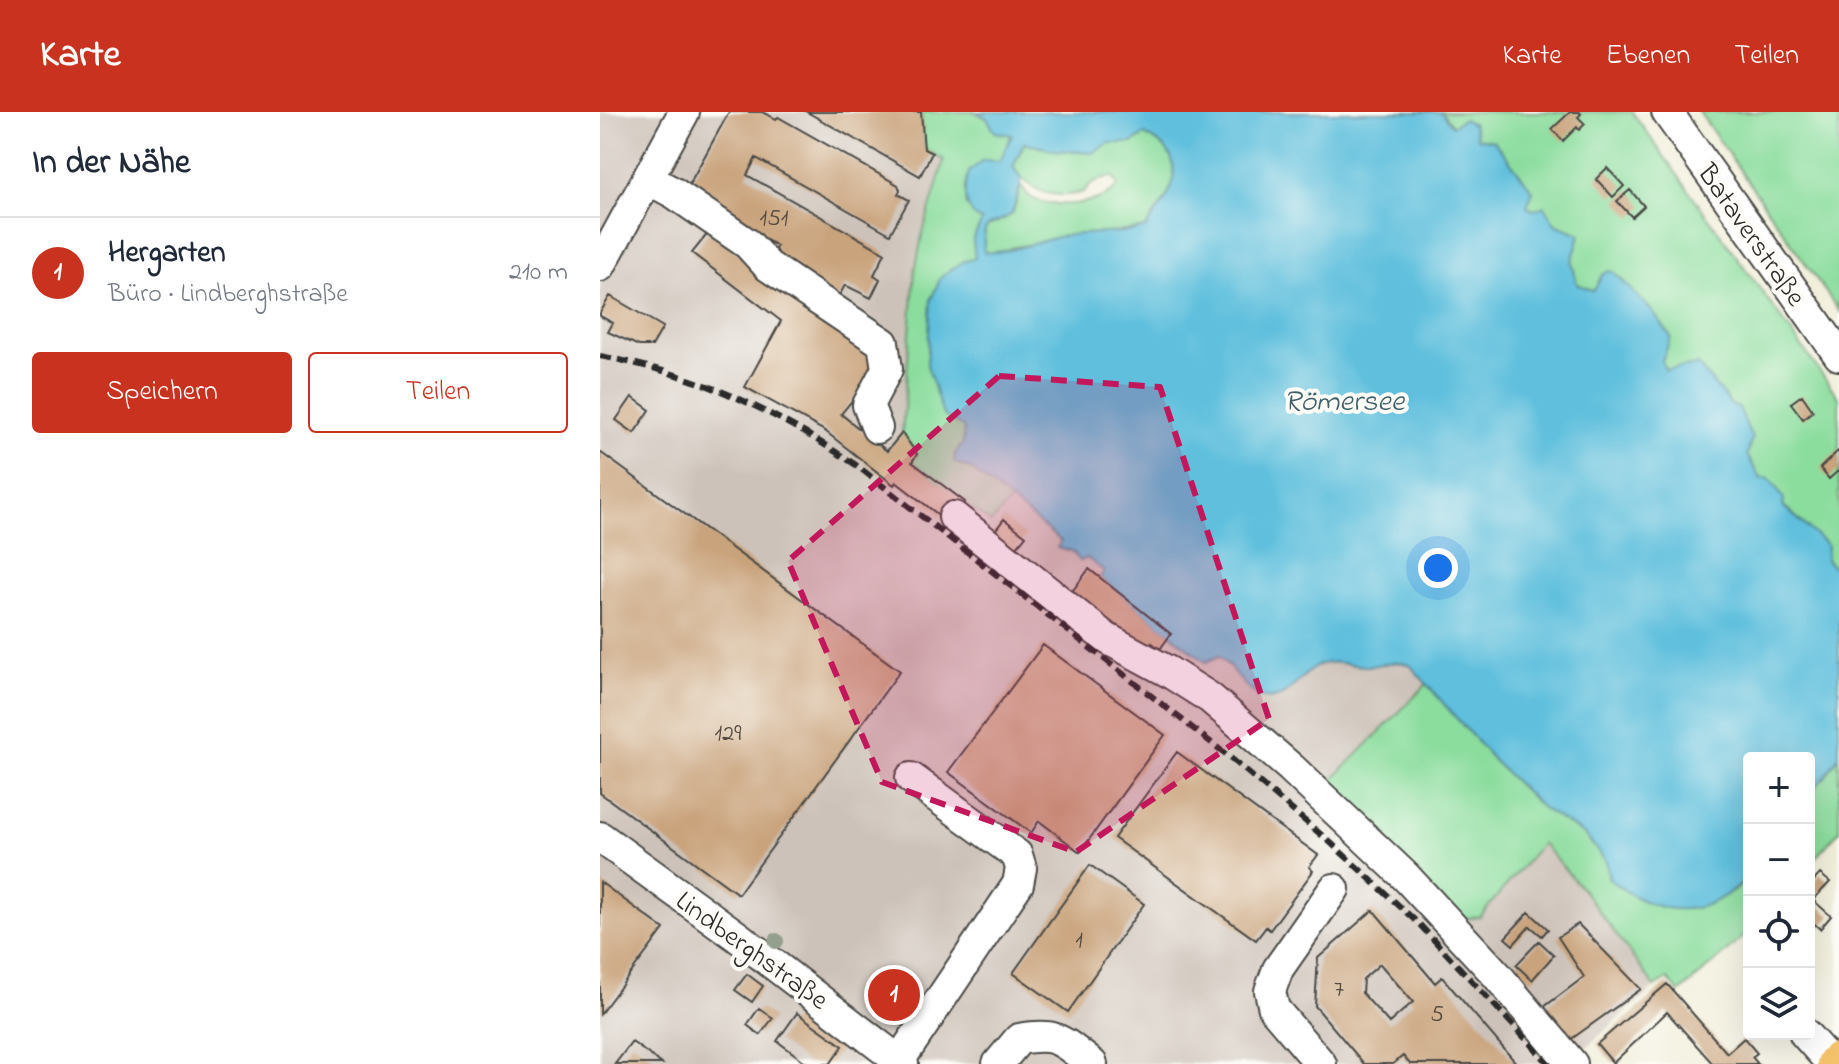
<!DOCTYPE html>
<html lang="de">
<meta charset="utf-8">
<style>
:root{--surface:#fff;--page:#f2f2f3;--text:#1f2937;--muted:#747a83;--line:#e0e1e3;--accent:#c8321e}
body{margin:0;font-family:"Indie Flower",sans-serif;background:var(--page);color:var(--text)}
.controls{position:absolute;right:24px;bottom:24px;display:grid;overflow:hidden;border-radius:8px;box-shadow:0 8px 32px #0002}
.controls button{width:72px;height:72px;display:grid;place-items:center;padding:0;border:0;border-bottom:2px solid var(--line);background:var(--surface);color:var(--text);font:40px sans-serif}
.you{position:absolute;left:838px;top:456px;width:28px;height:28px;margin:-20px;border:6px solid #fff;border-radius:50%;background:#1a73e8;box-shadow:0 0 0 12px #1a73e833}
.badge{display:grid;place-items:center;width:52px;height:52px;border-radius:50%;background:var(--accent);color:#fff;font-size:26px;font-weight:700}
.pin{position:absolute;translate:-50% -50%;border:4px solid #fff;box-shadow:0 2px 8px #0006}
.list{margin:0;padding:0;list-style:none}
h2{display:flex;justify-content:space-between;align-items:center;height:104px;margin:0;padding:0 32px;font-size:34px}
h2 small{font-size:26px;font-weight:400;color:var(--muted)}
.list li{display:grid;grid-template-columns:52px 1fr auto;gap:24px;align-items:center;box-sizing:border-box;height:112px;padding:0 32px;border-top:2px solid var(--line)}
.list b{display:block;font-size:30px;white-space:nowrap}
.list p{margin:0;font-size:26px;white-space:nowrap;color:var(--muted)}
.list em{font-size:26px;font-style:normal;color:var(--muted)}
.actions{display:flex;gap:16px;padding:24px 32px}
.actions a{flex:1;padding:18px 0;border:2px solid var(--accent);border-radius:8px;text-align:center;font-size:28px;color:var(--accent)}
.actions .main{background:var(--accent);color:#fff}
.icon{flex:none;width:44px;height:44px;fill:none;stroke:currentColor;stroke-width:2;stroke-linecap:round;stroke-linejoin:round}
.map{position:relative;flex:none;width:1239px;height:952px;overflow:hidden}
header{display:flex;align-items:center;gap:48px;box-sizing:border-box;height:112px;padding:0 40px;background:var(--accent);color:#fff}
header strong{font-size:38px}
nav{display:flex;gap:44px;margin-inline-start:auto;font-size:28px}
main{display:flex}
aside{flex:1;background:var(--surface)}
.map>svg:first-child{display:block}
.industrial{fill:#cdc2b9}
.green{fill:#8bdd9e;stroke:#5b8464;stroke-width:2}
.water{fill:#5fbfdd;stroke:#457584;stroke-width:2;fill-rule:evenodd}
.building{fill:#c9a37c;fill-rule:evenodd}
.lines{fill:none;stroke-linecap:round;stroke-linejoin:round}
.minor-casing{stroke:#494845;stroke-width:34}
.major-casing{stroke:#494845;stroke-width:42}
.minor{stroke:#fff;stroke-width:30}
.major{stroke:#f3c26a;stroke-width:38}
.rail{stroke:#2b2b2b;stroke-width:6;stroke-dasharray:12 6;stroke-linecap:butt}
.tree{fill:#94a08d}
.marked{fill:#c2185b;fill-opacity:0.2;stroke:#c2185b;stroke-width:6;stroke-dasharray:16 10;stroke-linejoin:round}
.labels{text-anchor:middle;stroke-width:8;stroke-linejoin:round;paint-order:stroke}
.number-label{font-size:24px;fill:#52493f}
.street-label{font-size:28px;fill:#2b2b2b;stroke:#fdfcf7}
.water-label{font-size:30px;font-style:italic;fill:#3d5f69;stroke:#fdfcf7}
</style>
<header>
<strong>Karte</strong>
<nav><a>Karte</a><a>Ebenen</a><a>Teilen</a></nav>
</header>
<main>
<aside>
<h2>In der Nähe<small></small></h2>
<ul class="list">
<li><span class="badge">1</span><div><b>Hergarten</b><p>Büro · Lindberghstraße</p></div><em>210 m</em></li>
</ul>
<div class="actions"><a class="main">Speichern</a><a>Teilen</a></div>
</aside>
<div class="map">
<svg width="1239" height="952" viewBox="0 0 1239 952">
<rect width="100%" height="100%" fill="#fdfcf7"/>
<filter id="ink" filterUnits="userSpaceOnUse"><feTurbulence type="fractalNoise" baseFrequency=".0125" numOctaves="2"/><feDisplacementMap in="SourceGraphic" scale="16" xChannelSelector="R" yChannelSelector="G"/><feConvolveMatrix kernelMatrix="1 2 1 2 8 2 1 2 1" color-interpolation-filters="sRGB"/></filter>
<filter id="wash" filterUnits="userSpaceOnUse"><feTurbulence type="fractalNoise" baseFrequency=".006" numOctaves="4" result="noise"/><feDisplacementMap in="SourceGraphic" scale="32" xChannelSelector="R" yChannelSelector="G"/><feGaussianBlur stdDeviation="1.8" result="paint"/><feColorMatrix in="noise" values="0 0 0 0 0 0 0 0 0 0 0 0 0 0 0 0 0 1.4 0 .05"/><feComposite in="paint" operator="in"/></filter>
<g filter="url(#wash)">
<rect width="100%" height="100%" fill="#f1eeda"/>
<path class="industrial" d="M 0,0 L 321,0 L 324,37 L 344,48 L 322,124 L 315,159 L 302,321 L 317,342 L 313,350 L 391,410 L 411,388 L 462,429 L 457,436 L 472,439 L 480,449 L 487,446 L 504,459 L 501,466 L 605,550 L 619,544 L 634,557 L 647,577 L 703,565 L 717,554 L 734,550 L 769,554 L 796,548 L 810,553 L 827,572 L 723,678 L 880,804 L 942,731 L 983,778 L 1055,875 L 967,952 L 0,952 Z"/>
<path class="green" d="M 321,0 L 376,0 L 412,22 L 400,50 L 369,60 L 366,93 L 383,109 L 373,127 L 375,146 L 362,150 L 364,315 L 363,332 L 355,342 L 362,354 L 371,357 L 411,388 L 391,411 L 312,350 L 317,342 L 302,321 L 315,159 L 322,124 L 344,48 L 324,37 Z
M 841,0 L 1032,0 L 1239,286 L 1239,460 L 1226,448 L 1226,433 L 1183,393 L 1170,367 L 1160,366 L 1147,343 L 1131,293 L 1098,253 L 1065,259 L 1062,250 L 994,179 L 977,172 L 972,150 L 980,122 L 955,112 L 927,94 L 876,26 L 853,14 Z
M 1099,0 L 1239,0 L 1239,199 Z
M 544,23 C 567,32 578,46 573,72 C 569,87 553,102 546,116 L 414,135 L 398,141 L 384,141 C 383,104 386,120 412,102 L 421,74 C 424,77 426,81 429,84 C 447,98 506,94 518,73 L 514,65 C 503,65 489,71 484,80 C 454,88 431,81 413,55 L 424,31 L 455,38 L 492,41 L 509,31 L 532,31 Z
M 827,572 L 894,649 L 942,696 L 985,723 L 1006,749 L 1009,767 L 1106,793 L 1136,778 L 1149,764 L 1149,820 L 1079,881 L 1068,867 L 1055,875 L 983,778 L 942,731 L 880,805 L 863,807 L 722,678 Z
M 1239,644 L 1239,719 L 1209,753 L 1209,680 L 1225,665 Z"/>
<path class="water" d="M 376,0 L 841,0 L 852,14 L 863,7 L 873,12 L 877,26 L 894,29 L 933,79 L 927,94 L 933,98 L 945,94 L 955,112 L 980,122 L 972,150 L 977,172 L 994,179 L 1002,163 L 1009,159 L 1014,160 L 1052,199 L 1071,225 L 1062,249 L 1065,258 L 1098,253 L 1131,293 L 1139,296 L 1152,326 L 1147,343 L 1160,366 L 1170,367 L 1184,387 L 1183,394 L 1227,433 L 1226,448 L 1239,460 L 1239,644 L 1225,665 L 1209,680 L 1209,646 L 1149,646 L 1149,764 C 1104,810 1057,806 1009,767 L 1006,749 L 985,723 L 942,696 L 894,649 L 810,553 C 791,547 785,554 767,554 C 750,554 734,546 717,554 C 700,562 688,590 665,586 C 647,582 634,557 619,544 L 606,550 L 500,466 L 504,459 L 487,446 L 480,449 L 472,439 L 457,436 L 461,429 L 371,357 L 354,350 L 355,342 L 363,331 L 364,316 L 343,303 L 327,253 L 331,187 L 341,165 L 362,150 L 375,146 L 373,127 L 382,109 C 363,100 364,78 369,60 L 383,48 L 400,49 L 412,23 L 395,20 L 387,6 ZM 544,23 C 567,32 578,46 572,72 C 569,87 553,103 546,116 C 517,124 487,119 458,125 C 434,130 408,142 384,140 C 383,104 386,119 412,102 L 422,68 L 413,55 L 424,31 L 455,38 L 492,41 L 509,31 L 532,31 Z"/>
<g id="blocks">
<path class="building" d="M 129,0 L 162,0 L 176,7 L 178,5 L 298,73 L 300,78 L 298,82 L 309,88 L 290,122 L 156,46 L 147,63 L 285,141 L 274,163 L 280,167 L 271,186 L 245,173 L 236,190 L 171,145 L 177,134 L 95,88 L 86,78 Z
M 207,0 L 321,0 L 324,37 L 332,41 L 320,64 Z
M 970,0 L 979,0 L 981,2 L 978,5 L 985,12 L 979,18 L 977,15 L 963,29 L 952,17 Z
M 1007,56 L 1024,74 L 1013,85 L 996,67 Z
M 1030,78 L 1044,94 L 1032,105 L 1017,89 Z
M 109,120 L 274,243 L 276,259 L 241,302 L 287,339 L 302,321 L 317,342 L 312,350 L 365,390 L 349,411 L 296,370 L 294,373 L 225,319 L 145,275 L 181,209 L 92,141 Z
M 10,184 L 63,215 L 52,234 L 39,234 L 8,220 L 13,211 L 0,204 L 0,201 Z
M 1202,283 L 1213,299 L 1203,307 L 1191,291 Z
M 32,285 L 50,298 L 34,321 L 16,308 Z
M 1239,338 L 1239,358 L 1229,367 L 1220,356 Z
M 0,340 L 300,559 L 138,782 L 0,681 Z
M 404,407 L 426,424 L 412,441 L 391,424 Z
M 489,457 L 571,522 L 560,537 L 552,531 L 544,543 L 465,489 Z
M 443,533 L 565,623 L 480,740 L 439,709 L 431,721 L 348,660 Z
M 577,640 L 718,743 L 709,755 L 713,759 L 670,818 L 666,815 L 656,828 L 514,726 Z
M 490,753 L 544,792 L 468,900 L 413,861 Z
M 1220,762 L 1230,770 L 1213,788 L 1231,804 L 1220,817 L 1209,807 L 1209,774 Z
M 0,770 L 64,817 L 0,902 Z
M 773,798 L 835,871 L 842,865 L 917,952 L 810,952 L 803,944 L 793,952 L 764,952 L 715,894 L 718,846 ZM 780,852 L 813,890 L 789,911 L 762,881 L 763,867 Z
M 929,800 L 948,817 L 942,824 L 930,814 L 913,833 L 905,826 Z
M 978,812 L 1041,877 L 970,928 L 944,895 L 984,865 L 958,825 Z
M 939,829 L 954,843 L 932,868 L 916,853 Z
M 147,862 L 163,874 L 152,890 L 135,878 Z
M 1067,872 L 1127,941 L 1144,926 L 1157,941 L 1152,945 L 1158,952 L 1113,952 L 1067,900 L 1013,951 L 997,932 Z
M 159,896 L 173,906 L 160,923 L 147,913 Z
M 197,901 L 243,934 L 230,952 L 208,952 L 177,929 Z
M 32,930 L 62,952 L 15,952 Z"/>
</g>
</g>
<g filter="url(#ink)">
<use href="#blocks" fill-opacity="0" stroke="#494845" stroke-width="2"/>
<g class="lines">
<g class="minor-casing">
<path id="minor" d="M 1067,0 L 1239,243
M 48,67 L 74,81 L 148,132 L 168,154 L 283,231 L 287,257 L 268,293 L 277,316
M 0,154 L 84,0
M 354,405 L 506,526 L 569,560 L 610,586 L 691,656 L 806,765 L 896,862 L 972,952
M 0,725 L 138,825 L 303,952
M 1205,922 L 1232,952
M 299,949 L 418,772 L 421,756 L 417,743 L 311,666
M 398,952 L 419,927 C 459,920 461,929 492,952
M 721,952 L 674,897 L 670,879 L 678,857 L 734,777"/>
</g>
<g class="major-casing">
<path id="major" d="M 1236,952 L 1239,949"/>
</g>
<use href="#minor" class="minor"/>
<use href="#major" class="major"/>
<path class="rail" d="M 0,244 C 100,263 172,297 256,353 L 627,643 L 731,731 L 820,813 L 949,952"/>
</g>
<circle class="tree" cx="176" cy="829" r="8"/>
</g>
<path class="marked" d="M 399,264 L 560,275 L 669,607 L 476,740 L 282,670 L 188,449 Z"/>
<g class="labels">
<g class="number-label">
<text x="174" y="113">151</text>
<text x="128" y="628">129</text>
<text x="479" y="835">1</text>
<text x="739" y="884">7</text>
<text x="837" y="909">5</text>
</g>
<g class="street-label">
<text transform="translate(1153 122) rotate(55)" y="10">Bataverstraße</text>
<text transform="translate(153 837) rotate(36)" y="10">Lindberghstraße</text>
</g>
<g class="water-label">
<text x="744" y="298">Römersee</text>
</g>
</g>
</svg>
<div class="controls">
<button>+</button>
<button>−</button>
<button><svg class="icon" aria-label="locate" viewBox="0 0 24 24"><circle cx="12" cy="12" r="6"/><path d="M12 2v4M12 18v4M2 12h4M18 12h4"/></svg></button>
<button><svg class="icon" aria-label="layers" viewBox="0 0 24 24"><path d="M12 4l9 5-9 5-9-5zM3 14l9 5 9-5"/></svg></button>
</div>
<div class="you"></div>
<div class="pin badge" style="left:294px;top:883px">1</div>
</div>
</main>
